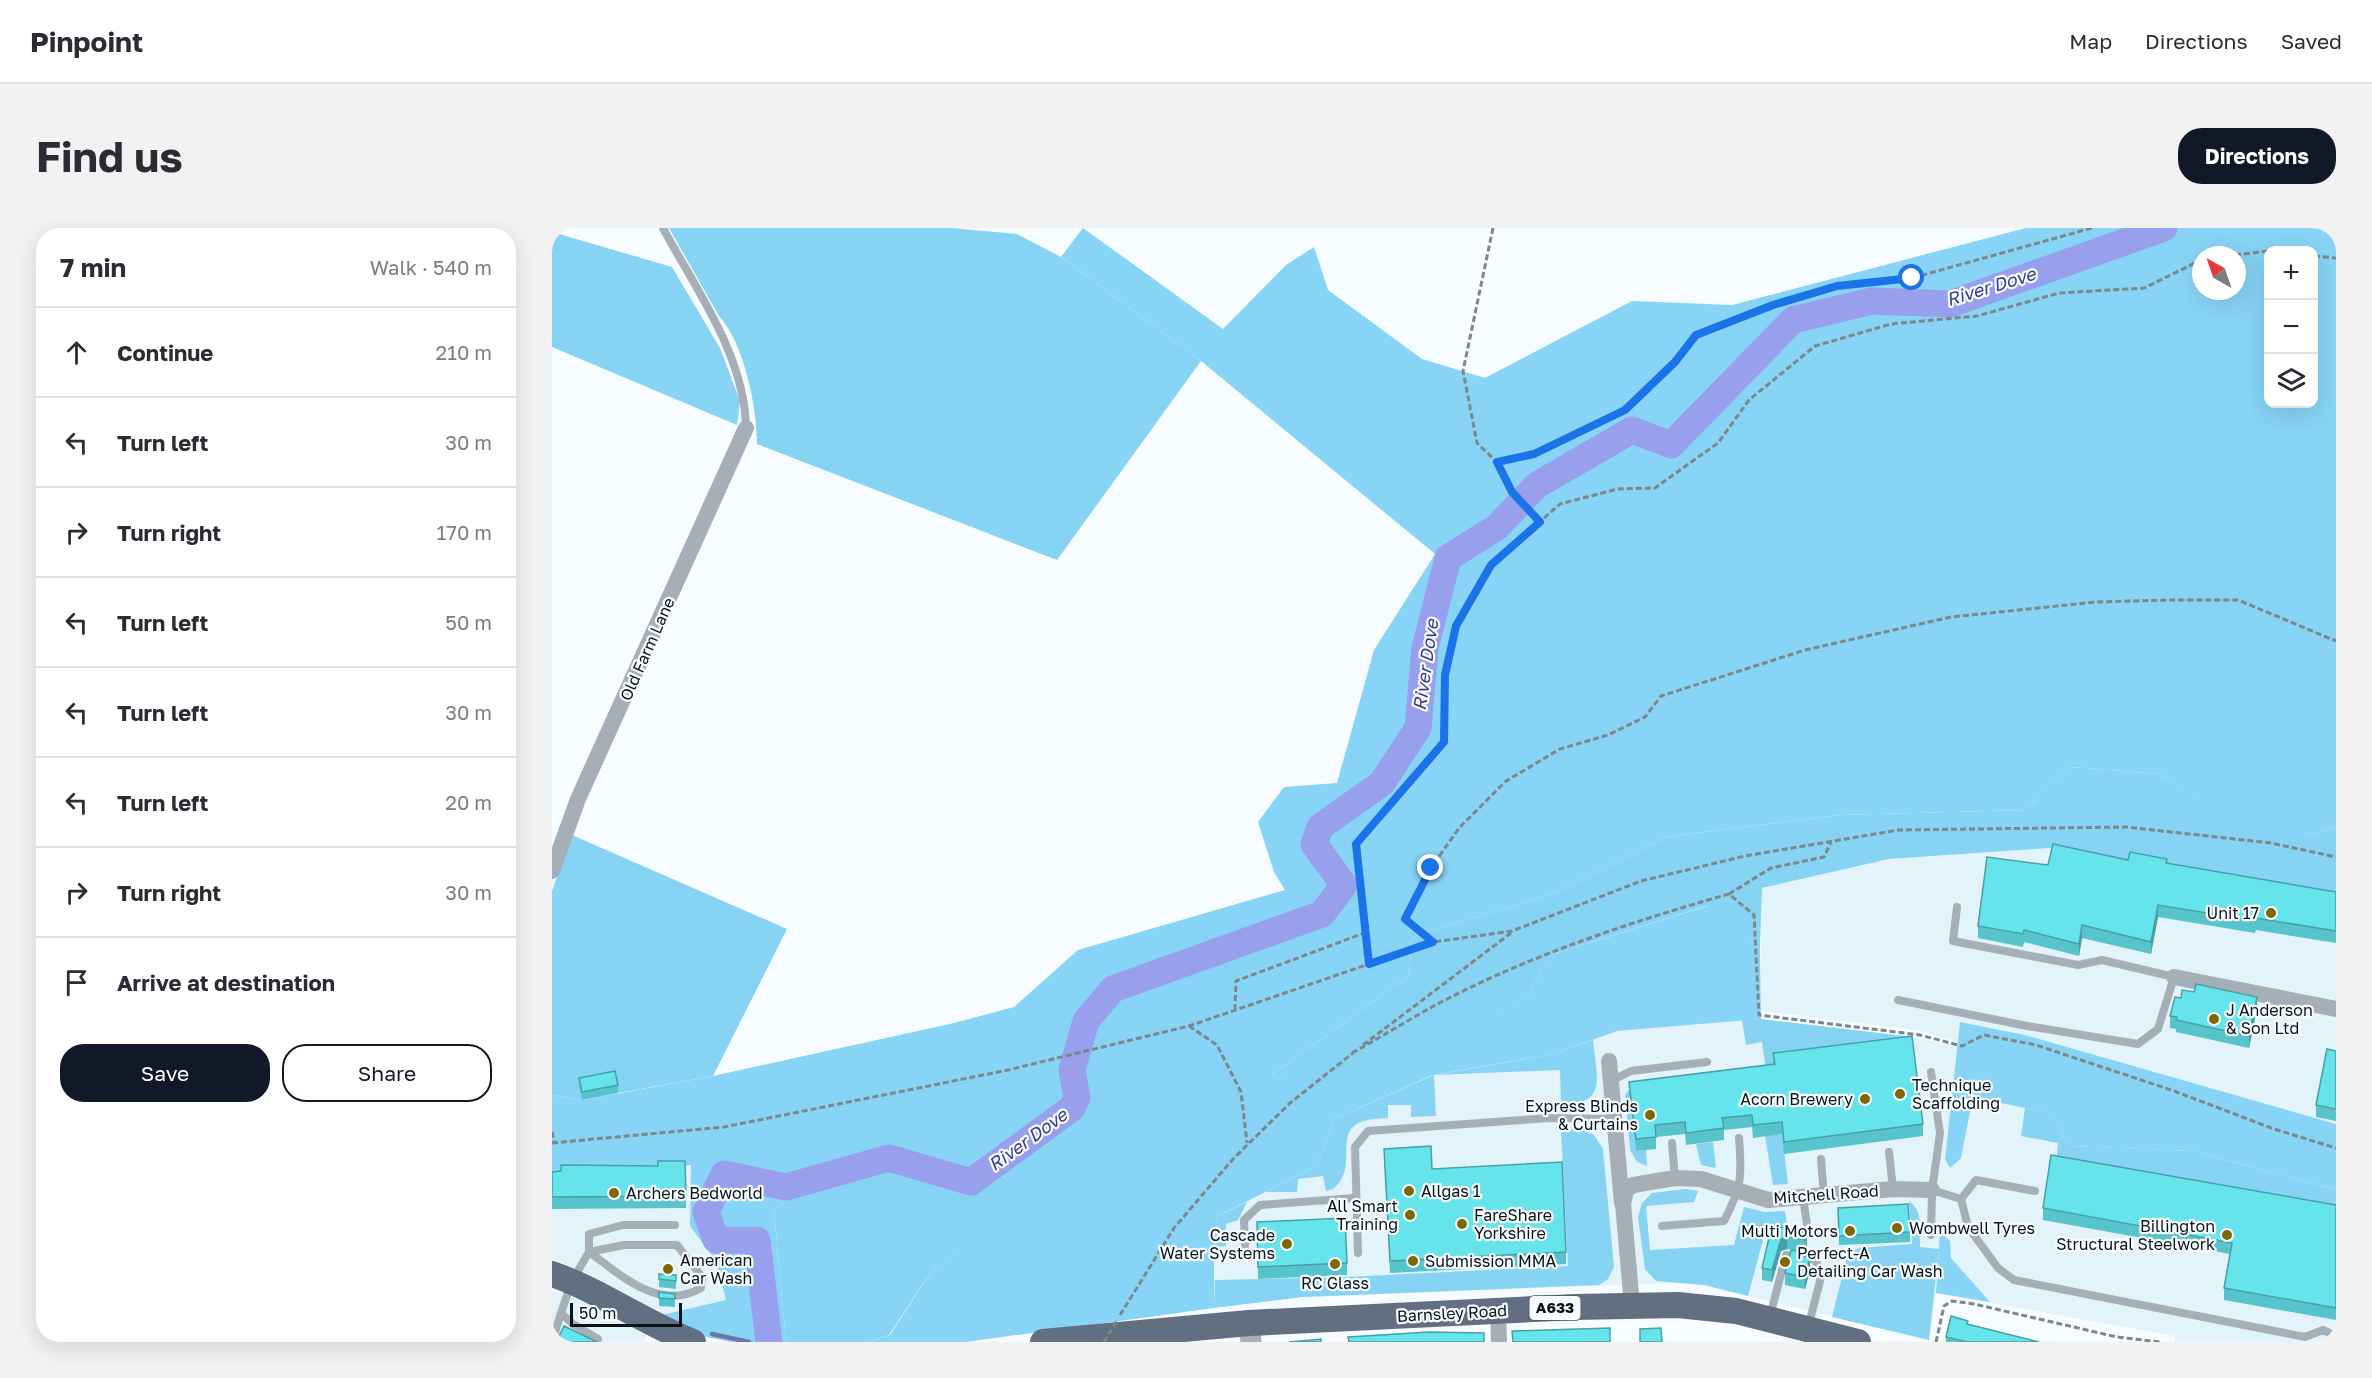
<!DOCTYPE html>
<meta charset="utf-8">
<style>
:root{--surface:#fff;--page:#f2f2f3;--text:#2b2b33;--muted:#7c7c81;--line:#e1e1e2;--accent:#111827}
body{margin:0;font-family:"Golos Text",sans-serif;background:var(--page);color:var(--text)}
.controls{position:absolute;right:18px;top:18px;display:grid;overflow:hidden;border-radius:12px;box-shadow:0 6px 24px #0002}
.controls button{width:54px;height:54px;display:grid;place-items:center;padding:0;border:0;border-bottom:2px solid var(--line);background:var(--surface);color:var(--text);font:30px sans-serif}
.compass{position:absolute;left:1640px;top:18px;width:54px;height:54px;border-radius:50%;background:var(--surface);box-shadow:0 6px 24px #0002;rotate:320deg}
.scale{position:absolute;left:18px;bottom:15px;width:112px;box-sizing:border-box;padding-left:6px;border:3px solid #091419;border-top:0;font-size:16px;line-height:21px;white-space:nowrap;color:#091419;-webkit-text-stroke:4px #f6fcff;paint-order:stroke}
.stop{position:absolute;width:18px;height:18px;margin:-14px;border:4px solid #1a73e8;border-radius:50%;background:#fff}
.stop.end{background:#1a73e8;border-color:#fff;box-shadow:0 2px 6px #0008}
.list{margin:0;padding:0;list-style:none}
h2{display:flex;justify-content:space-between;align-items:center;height:78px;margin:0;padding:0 24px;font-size:26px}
h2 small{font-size:20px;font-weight:400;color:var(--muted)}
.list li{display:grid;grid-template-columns:39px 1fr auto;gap:18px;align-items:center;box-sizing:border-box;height:90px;padding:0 24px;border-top:2px solid var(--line)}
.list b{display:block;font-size:22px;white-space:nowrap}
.list em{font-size:20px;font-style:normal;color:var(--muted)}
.actions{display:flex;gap:12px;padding:18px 24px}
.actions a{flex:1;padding:14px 0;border:2px solid var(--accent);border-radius:24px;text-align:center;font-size:21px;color:var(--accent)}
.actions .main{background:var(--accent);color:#fff}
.icon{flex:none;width:33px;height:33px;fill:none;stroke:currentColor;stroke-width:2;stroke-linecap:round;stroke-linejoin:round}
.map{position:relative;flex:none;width:1784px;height:1114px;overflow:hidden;border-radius:24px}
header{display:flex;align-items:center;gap:36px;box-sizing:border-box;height:84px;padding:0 30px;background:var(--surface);border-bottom:2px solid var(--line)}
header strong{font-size:28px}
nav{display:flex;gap:33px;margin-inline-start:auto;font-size:21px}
.intro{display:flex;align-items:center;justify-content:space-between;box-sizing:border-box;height:144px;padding:0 36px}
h1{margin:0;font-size:42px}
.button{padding:15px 27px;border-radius:24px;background:var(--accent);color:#fff;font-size:21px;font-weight:700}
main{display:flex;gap:36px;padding:0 36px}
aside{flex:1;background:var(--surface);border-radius:24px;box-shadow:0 6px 24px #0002}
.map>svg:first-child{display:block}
.built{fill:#e3f3fa}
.green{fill:#86d3f4}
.forest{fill:#87d4f6;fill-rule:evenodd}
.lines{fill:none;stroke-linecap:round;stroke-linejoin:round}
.stream{stroke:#6d75ad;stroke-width:4.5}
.river{stroke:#989fed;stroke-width:27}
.path{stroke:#7d868a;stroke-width:3;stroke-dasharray:6 3;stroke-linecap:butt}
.service{stroke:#a6aeb8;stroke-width:8}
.minor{stroke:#a6aeb8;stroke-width:16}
.tertiary{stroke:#a6aeb8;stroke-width:21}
.primary{stroke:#616f80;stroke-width:26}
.path-bridge{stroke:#7d868a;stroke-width:3;stroke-dasharray:6 3;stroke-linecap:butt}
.wall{fill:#57c4cb}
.shaded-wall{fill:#47a0a5}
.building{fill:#65e4ec;stroke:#47a0a5;stroke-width:1.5}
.route{stroke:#1a73e8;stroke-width:8}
.poi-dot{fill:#7b6800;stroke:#f6fcff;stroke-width:2}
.labels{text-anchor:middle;stroke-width:4.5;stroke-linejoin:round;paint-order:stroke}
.shield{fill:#f6fcff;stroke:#505a5e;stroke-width:1.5}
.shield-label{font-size:15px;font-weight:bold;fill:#091419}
.street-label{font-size:16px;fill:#091419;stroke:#f6fcff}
.poi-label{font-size:16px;fill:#091419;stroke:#f6fcff;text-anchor:start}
.water-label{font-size:18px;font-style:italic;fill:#3a378f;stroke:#f6fcff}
</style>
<header>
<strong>Pinpoint</strong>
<nav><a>Map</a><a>Directions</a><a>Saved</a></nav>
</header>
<div class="intro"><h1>Find us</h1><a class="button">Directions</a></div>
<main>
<aside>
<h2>7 min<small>Walk · 540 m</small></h2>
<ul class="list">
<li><svg class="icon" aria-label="ahead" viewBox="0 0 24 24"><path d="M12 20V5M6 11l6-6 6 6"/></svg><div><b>Continue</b></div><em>210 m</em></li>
<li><svg class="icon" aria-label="left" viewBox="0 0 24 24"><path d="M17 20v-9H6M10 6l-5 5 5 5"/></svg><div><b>Turn left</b></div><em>30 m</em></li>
<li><svg class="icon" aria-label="right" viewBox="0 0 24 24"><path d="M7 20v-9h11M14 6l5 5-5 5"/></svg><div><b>Turn right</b></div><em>170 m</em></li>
<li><svg class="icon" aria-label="left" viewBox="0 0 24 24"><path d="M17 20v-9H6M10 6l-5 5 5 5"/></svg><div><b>Turn left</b></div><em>50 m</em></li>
<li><svg class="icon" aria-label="left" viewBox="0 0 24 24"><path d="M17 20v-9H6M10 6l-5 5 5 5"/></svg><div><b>Turn left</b></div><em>30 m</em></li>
<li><svg class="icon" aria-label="left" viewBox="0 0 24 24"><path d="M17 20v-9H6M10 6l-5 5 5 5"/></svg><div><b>Turn left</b></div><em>20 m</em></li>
<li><svg class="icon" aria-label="right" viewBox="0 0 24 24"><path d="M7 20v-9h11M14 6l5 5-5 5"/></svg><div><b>Turn right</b></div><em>30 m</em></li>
<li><svg class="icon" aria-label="arrive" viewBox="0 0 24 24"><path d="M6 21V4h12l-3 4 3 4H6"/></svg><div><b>Arrive at destination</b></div></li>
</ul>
<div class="actions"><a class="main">Save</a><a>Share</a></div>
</aside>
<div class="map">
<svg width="1784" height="1114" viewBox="0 0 1784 1114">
<rect width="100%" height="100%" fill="#f6fcff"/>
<path class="built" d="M 1498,620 L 1784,674 L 1784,896 L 1473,807 L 1408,794 L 1406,814 L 1363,802 L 1209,783 L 1209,660 L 1337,631 Z
M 1209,791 L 1361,809 L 1406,819 L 1393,931 L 1409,930 L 1421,869 L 1496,885 L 1784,962 L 1784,1114 L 1623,1114 L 1623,1108 L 1384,1065 L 1377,1112 L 1152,1057 L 1120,1055 L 751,1069 L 662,1080 L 662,1019 L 666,988 L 765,938 L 782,891 L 882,847 L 1002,826 L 1065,803 Z
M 139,937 L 138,998 L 164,1033 L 174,1072 L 105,1088 L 37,1047 L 0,1030 L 0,947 Z
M 0,1063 L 40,1076 L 95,1108 L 91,1114 L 0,1114 Z"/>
<path class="green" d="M 117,0 L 400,0 L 465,6 L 509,29 L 649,133 L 505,332 L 205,216 C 205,179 192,115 167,88 Z
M 0,4 L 120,39 L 168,120 L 188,173 L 185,197 L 0,119 Z
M 1519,539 L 1606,546 L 1653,577 L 1759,607 L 1784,599 L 1784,674 L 1498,620 L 1337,631 L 1210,660 L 1208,720 L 1154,678 L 998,727 L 976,766 L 807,862 L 720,847 L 857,748 L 860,709 L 1004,665 L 1115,609 L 1287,587 L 1475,582 Z
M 20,607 L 235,701 L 161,848 L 66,865 L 64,851 L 28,858 L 30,872 L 0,867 L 0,663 Z
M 1209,791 L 1361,809 L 1360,821 L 1222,837 L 1236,956 L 1221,957 L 1213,908 L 1223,906 L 1210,814 L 1194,817 L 1190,792 Z
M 1041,812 C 1044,846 1057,879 1009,875 L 1008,842 L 882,847 L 884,888 L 859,889 L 859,877 L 836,877 L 836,890 C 766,891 814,934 781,961 L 774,963 L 771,948 L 746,951 L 745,964 L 714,964 L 765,938 L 782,891 L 882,847 L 1002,826 Z
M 1079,859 L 1077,867 L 1084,923 L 1094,922 L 1095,938 L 1085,934 L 1078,922 L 1073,867 Z
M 1473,880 L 1496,885 L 1519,918 L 1640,923 L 1784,962 L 1784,989 L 1504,940 L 1506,915 L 1469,908 Z
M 1029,901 L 1042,907 L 1051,921 L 1062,1039 L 1056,1051 L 1047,1057 L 751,1069 L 662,1080 L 663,1052 L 794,1049 L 1016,1038 L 1009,902 Z
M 1161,914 L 1164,940 L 1149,937 L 1144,916 Z
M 442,941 L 478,968 L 382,1039 L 337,1107 L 316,1114 L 234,1114 L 222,983 L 247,961 L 339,943 L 411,959 Z
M 1134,961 L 1146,963 L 1142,974 L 1094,978 L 1098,1022 L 1182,1017 L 1192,979 L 1213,984 L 1233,983 L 1237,1011 L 1213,1005 L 1196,1068 L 1152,1057 L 1104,1053 L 1093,1041 L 1086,989 L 1090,975 L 1100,965 Z
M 1357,973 C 1372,983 1368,1003 1368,1019 L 1387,1021 L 1377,1112 L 1280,1089 L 1296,1025 L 1307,1020 L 1360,1016 Z
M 695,974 L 686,992 L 674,996 L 674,1018 L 662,1019 L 666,988 Z"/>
<path class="forest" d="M 531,0 L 671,101 L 734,37 L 762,19 L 776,62 L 870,131 L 933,150 L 1080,73 L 1180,77 L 1474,0 L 1784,0 L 1784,599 L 1759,607 L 1657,580 L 1606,546 L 1519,539 L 1475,582 L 1287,587 L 1115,609 L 1004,665 L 860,709 L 857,748 L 720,847 L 807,861 L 976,766 L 998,727 L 1155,678 L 1208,720 L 1209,791 L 1065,803 L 1002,826 L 881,847 L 782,891 L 765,938 L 666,988 L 662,1019 L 662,1080 L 414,1114 L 316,1114 L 338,1107 L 382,1039 L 477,968 L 442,941 L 411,960 L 339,943 L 247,961 L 222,983 L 234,1114 L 179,1114 L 150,1108 L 105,1088 L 174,1072 L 164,1033 L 138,998 L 139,937 L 0,947 L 0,867 L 30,872 L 161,848 L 402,795 L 462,779 L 526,722 L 733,662 L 722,644 L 706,594 L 732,559 L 785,555 L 822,422 L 883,326 L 649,133 L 509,29 ZM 1716,22 L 1762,22 L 1762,176 L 1716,176 ZM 1649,27 L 1685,27 L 1685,63 L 1649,63 Z
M 1408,794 L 1473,807 L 1784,896 L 1784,962 L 1640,923 L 1519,918 L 1496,885 L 1421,869 L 1409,930 L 1398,940 L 1393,931 Z
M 1388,1003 L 1398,1013 L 1399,1030 L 1438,1074 L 1384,1065 Z"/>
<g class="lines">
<path class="stream" d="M 160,1106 L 197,1114"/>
<path class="river" d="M 217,1114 L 205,1012 L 164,1012 L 154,984 L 172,946 L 234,959 L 337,930 L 419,954 L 520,880 L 525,870 L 520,842 L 534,793 L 561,761 L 770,686 L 792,657 L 762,616 L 768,599 L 830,555 L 866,500 L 873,420 L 896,330 L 945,299 L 985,257 L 1080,202 L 1119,217 L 1241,92 L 1320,73 L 1398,76 L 1612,0"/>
<path class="path" d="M 941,0 L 911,143 L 925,215 L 945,234 L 960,264 L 988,294
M 1683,27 L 1716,23
M 1762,28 L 1784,30
M 945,234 L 983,226 L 1073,182 L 1123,134 L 1144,107 L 1221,77 L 1285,58 L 1360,50 L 1540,0
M 1177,666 L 1219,640 L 1272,629 L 1279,614
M 881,714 L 853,691 L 879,640 L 907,600 L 954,553 L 1008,521 L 1056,507 L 1093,489 L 1109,468 L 1253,422 L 1399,389 L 1544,374 L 1619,372 L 1686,372 L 1784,413
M 817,736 L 805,616 L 892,514 L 893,447 L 904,398 L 939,337 L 1008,276 L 1066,261 L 1103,260 L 1166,215 L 1197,172 L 1263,118 L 1339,96 L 1425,88 L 1507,65 L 1592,60 L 1649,32
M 683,782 L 684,753 L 815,704
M 637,798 L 665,817 L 689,864 L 695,915
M 811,817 L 959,705
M 800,825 C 833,807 865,786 899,769 C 988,724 1082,693 1177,666 L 1202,687 L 1207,787 L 1368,807 L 1410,818 L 1432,807 L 1484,817 L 1622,863 L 1722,901 L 1784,920
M 0,904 L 2,914
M 0,915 L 172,899 L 456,842 L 637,798 L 881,714 L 960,703 L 1089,653 L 1193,628 L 1347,602 L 1574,599 L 1719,615 L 1784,629
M 568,1087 L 622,1000 L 681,931 L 738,875 L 801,825
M 1384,1114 L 1392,1078 L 1400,1073 L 1422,1076 L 1565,1109 L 1608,1114"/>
<path class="service" d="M 111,0 C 144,62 193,128 194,200
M 1346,772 L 1475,798 L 1586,816 L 1606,801 L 1622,749 L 1550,732 L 1526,737 L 1401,713 L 1405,679
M 1379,844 L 1388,905 L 1380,962 L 1379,1007
M 1059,853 L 1079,843 L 1155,834
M 1120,915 L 1123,950
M 1337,924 L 1341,961
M 1269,931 L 1272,968
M 1380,962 L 1409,971
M 1251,970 L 1255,996
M 1409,971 L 1416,999 L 1446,1040 L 1462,1052 L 1753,1109 L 1771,1102 L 1784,1108
M 1409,971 L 1424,952 L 1483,963
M 1110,998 L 1172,993 C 1190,958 1190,948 1187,910
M 72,1017 L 125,1017 L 150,1049 L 149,1060 C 107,1084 69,1047 37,1024 Z
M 693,1017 L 692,992 L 708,977 L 803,970
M 806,1025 L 803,919 L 816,903 L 998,890 L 1063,891
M 1218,1088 L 1234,1027 L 1263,1032 L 1270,1045 L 1256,1100
M 46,1111 L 21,1096 L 9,1085 L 20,1053 L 37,1024 L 37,1006 L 71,997 L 123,997
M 0,1114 L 9,1085"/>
<path class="minor" d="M 0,643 L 26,571 L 194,200
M 1622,749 L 1784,781
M 1057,833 L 1070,975
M 1080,1077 L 1071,976 L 1074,963 L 1081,957 L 1123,950 L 1149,951 L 1216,972 L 1341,961 L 1380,962
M 946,1082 L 947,1114"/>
<path class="tertiary" d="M 697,1095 L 699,1114"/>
<path class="primary" d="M 0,1046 C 49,1063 92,1095 141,1114
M 491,1114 L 697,1095 L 1023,1079 L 1126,1077 L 1184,1083 L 1306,1114"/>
<path class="path-bridge" d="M 552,1114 L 566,1091"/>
</g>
<path class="wall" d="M 1576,632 L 1615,635 L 1784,664 L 1784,715 L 1704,702 L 1703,705 L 1606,689 L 1599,726 L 1530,710 L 1527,728 L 1472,714 L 1471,719 L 1426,710 L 1426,698 L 1496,637 Z
M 1629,770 L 1705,781 L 1697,820 L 1624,804 L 1624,801 L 1618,800 L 1618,788 Z
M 1784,823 L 1784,893 L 1764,889 L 1764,877 Z
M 1221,825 L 1371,896 L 1371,908 L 1232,926 L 1230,906 L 1201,910 L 1200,899 L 1172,902 L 1172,912 L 1134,917 L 1133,906 L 1104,909 L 1104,921 L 1084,923 L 1077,866 L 1077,854 L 1221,836 Z
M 27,850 L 66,857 L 66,865 L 30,872 L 27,858 Z
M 832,921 L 880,941 L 1014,1024 L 1014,1036 L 838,1045 Z
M 133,933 L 134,980 L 0,981 L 0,944 L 106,938 Z
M 1784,977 L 1784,1092 L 1672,1072 L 1672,1060 L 1678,1026 L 1491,992 L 1491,980 Z
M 1286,980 L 1358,1004 L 1358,1014 L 1287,1017 Z
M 705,994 L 795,1035 L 795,1047 L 706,1051 Z
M 1220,997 L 1255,1005 L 1255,1017 L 1254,1024 L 1235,1021 L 1229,1023 L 1220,1054 L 1210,1052 L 1210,1040 Z
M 1251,1028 L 1258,1042 L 1253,1061 L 1233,1057 L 1233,1045 Z
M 107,1046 L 124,1047 L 124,1061 L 107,1059 Z
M 107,1064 L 123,1066 L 123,1079 L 107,1078 Z
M 1416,1096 L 1487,1114 L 1394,1114 L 1394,1109 Z"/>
<path class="shaded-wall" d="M 1606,677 L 1606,689 L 1599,726 L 1599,714 Z
M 1530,697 L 1530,710 L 1527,728 L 1527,716 Z
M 1705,769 L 1705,781 L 1697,820 L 1697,808 Z
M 1255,1005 L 1255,1017 L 1254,1024 L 1254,1012 Z
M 1235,1009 L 1235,1021 L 1229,1023 L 1220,1054 L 1220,1042 L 1229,1011 Z
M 1258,1030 L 1258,1042 L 1253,1061 L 1253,1049 Z"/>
<path class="building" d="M 1501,616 L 1576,632 L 1578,624 L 1615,631 L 1614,635 L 1784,664 L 1784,703 L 1704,690 L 1703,693 L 1606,677 L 1599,714 L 1530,697 L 1527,716 L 1472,702 L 1471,706 L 1426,698 L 1435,629 L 1496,637 Z
M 1644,756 L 1705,769 L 1697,808 L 1624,792 L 1625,789 L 1618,788 L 1623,769 L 1629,770 L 1630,762 L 1642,764 Z
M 1360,808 L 1371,896 L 1232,914 L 1230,894 L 1201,897 L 1200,887 L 1170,890 L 1172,900 L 1134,905 L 1133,894 L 1103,897 L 1104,909 L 1084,911 L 1077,854 L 1223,836 L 1221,825 Z
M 1775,821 L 1784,823 L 1784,881 L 1764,877 Z
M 63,843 L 66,857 L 30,864 L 27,850 Z
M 879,918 L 880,941 L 1010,934 L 1014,1024 L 838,1033 L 832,921 Z
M 1499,927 L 1784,977 L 1784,1080 L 1672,1060 L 1680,1015 L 1491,980 Z
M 106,933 L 133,933 L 134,968 L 0,969 L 0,944 L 9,943 L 9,937 L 106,938 Z
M 1356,976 L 1358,1004 L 1287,1008 L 1286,980 Z
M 793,990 L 795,1035 L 706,1039 L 705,994 Z
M 1220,997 L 1255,1005 L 1254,1012 L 1235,1009 L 1229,1011 L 1220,1042 L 1210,1040 Z
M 1239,1022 L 1251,1024 L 1250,1028 L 1258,1030 L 1253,1049 L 1233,1045 Z
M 107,1046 L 124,1047 L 124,1053 L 107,1051 Z
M 107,1064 L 123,1066 L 123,1071 L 107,1070 Z
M 1399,1088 L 1416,1093 L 1415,1096 L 1487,1114 L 1415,1114 L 1394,1109 Z
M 12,1098 L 45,1114 L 4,1114 Z
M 1058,1100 L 1058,1114 L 961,1114 L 960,1103 Z
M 1109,1100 L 1110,1114 L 1088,1114 L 1088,1101 Z
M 877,1104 L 932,1105 L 932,1114 L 797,1114 L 796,1109 Z
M 769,1111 L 769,1114 L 737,1114 Z"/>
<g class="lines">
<path class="route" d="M 879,640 L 853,691 L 881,714 L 817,736 L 804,616 L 892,514 L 893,447 L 904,398 L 939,337 L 988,294 L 960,264 L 945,234 L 982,226 L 1073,182 L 1123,134 L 1144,107 L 1221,77 L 1285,58 L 1360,50"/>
</g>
<g class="poi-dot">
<circle cx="1719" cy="685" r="6"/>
<circle cx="1662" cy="791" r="6"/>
<circle cx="1348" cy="866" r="6"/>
<circle cx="1313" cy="871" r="6"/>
<circle cx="1098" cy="887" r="6"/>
<circle cx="857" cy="963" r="6"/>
<circle cx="62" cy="965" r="6"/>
<circle cx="858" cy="987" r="6"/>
<circle cx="910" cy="996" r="6"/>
<circle cx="1345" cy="1000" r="6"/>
<circle cx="1298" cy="1003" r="6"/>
<circle cx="1675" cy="1007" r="6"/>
<circle cx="735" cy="1016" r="6"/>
<circle cx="861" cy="1033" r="6"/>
<circle cx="1233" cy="1034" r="6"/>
<circle cx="783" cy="1036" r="6"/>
<circle cx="116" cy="1041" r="6"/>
</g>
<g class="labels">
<rect class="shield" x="977.5" y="1068" width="51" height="24" rx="4.5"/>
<g class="shield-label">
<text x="1003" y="1085">A633</text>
</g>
<g class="street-label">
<text transform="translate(95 421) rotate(-66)" y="6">Old Farm Lane</text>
<text transform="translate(1274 966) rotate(-4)" y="6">Mitchell Road</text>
<text transform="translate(900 1085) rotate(-3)" y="6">Barnsley Road</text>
</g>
<g class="poi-label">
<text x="1707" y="691" text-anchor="end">Unit 17</text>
<text x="1674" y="788">J Anderson<tspan x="1674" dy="18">&amp; Son Ltd</tspan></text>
<text x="1360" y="863">Technique<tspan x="1360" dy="18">Scaffolding</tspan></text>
<text x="1301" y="877" text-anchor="end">Acorn Brewery</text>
<text x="1086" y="884" text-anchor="end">Express Blinds<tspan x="1086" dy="18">&amp; Curtains</tspan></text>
<text x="869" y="969">Allgas 1</text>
<text x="74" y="971">Archers Bedworld</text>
<text x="846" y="984" text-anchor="end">All Smart<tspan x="846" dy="18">Training</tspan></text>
<text x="922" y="993">FareShare<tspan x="922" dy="18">Yorkshire</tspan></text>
<text x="1663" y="1004" text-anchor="end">Billington<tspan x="1663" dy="18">Structural Steelwork</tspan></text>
<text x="1357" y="1006">Wombwell Tyres</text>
<text x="1286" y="1009" text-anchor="end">Multi Motors</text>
<text x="723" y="1013" text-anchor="end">Cascade<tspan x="723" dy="18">Water Systems</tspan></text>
<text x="1245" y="1031">Perfect-A<tspan x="1245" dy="18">Detailing Car Wash</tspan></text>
<text x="128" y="1038">American<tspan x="128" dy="18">Car Wash</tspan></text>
<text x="873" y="1039">Submission MMA</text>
<text x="783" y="1061" text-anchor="middle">RC Glass</text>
</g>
<g class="water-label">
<text transform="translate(1439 59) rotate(-17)" y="6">River Dove</text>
<text transform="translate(874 437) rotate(-82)" y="6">River Dove</text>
<text transform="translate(476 912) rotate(-36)" y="6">River Dove</text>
</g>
</g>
</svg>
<div class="controls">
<button>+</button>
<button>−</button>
<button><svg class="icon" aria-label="layers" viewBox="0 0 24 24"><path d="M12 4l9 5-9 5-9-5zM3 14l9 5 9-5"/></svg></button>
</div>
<svg class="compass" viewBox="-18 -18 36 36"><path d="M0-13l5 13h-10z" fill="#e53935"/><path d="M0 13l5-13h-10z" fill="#7c7c81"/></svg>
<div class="scale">50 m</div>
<div class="stop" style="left:1360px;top:50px"></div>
<div class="stop end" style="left:879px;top:640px"></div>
</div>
</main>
